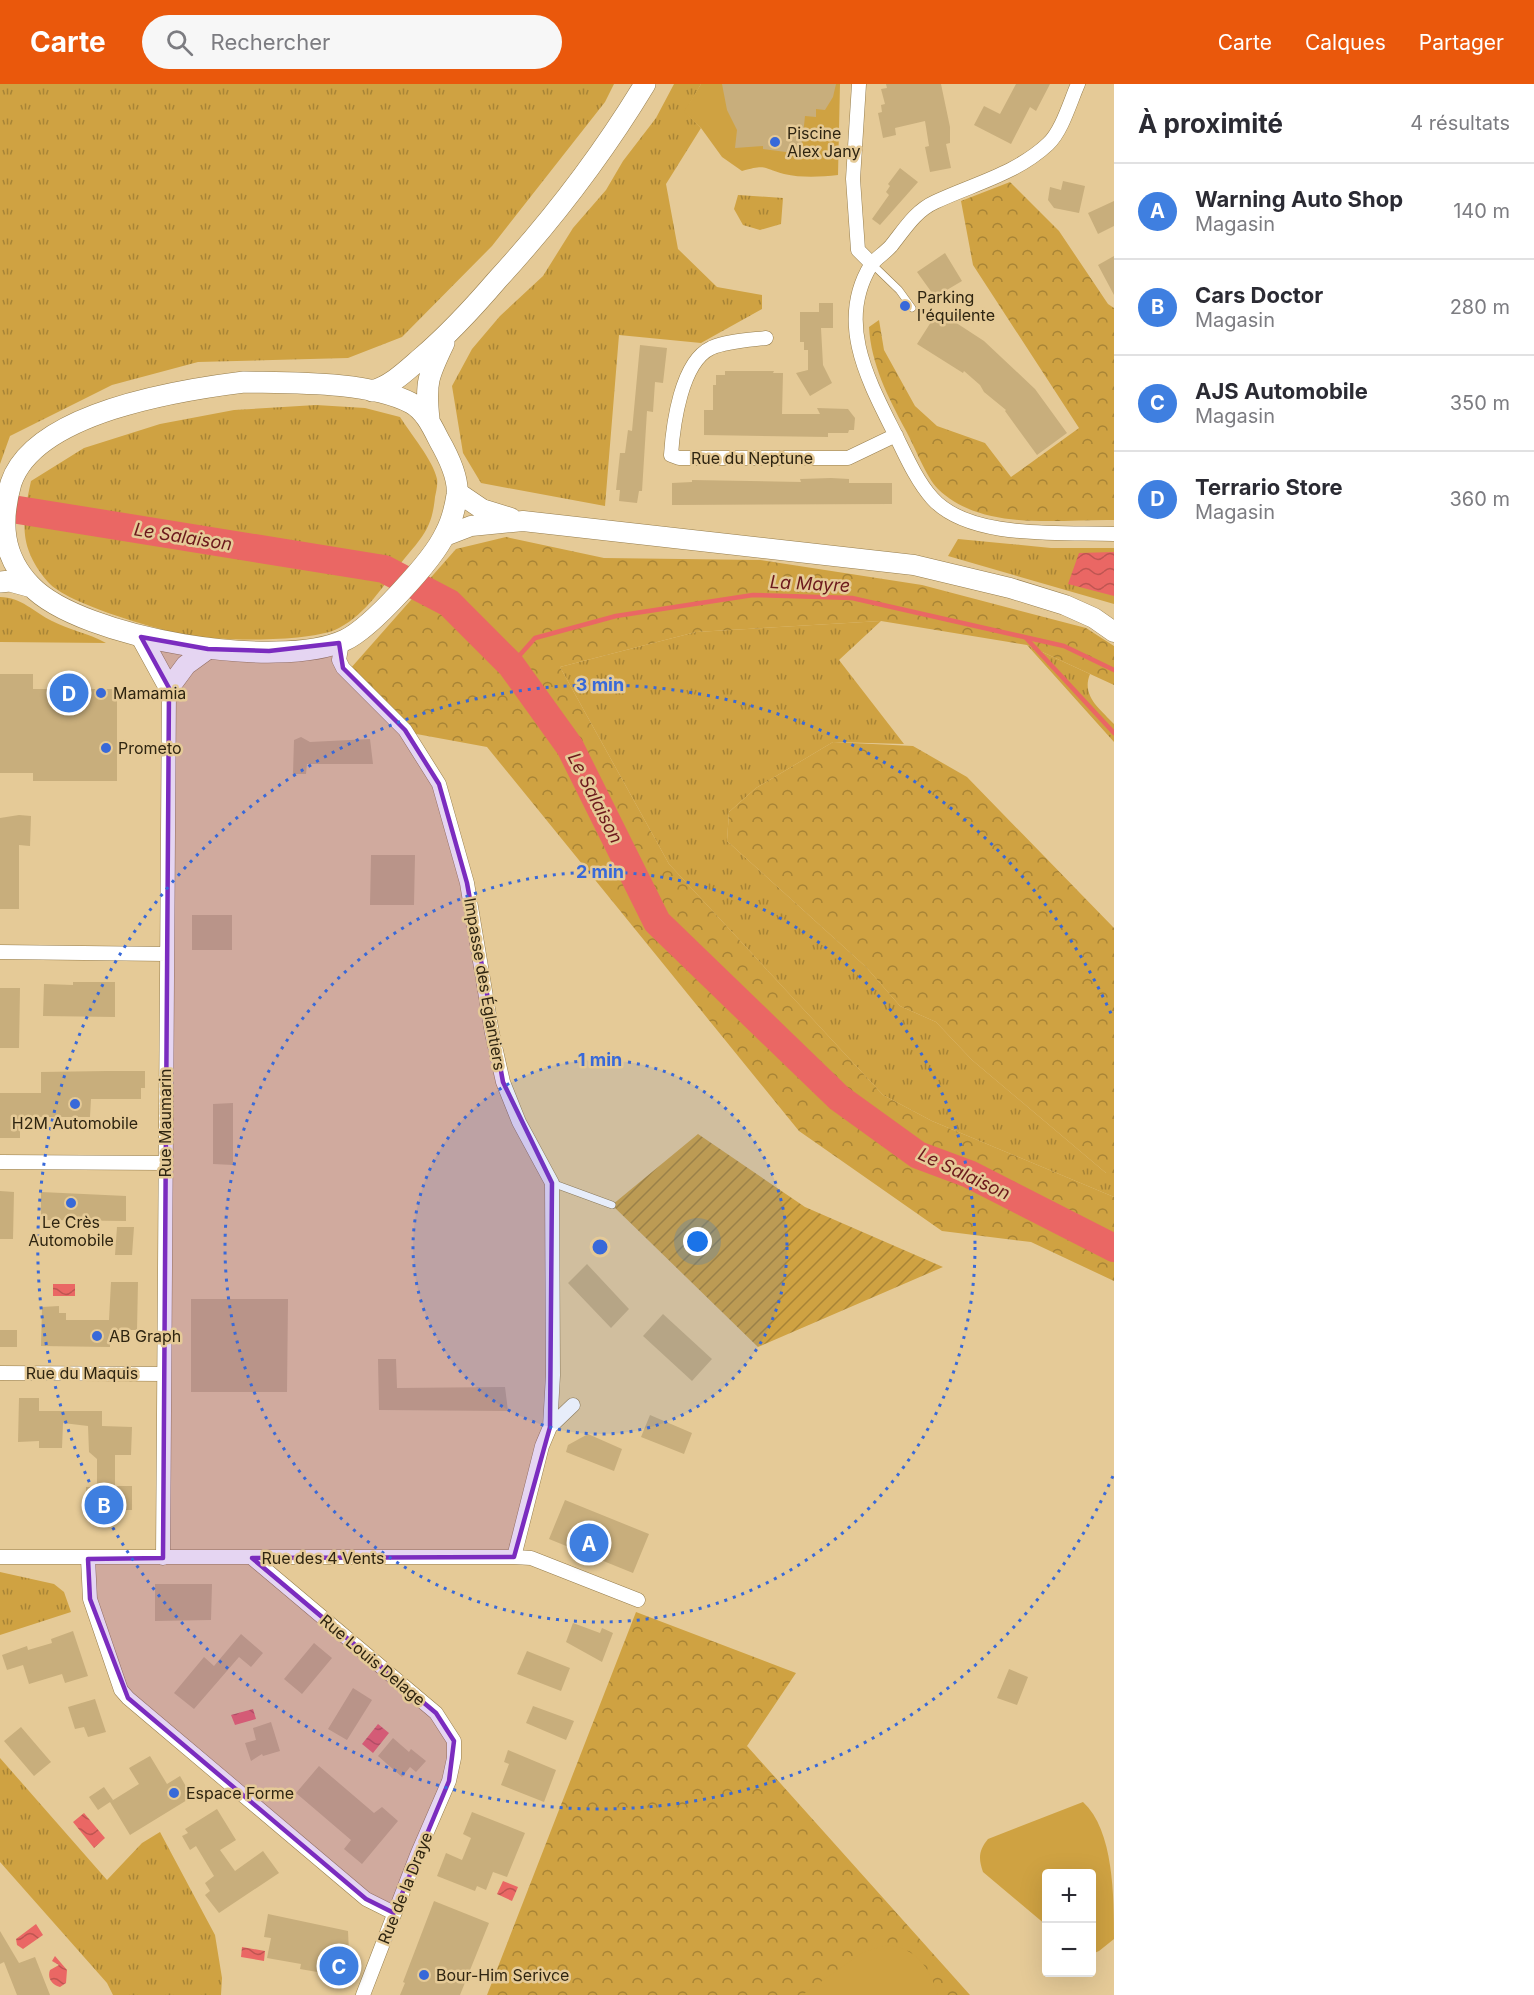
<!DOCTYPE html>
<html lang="fr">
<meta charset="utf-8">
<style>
:root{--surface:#fff;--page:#f7f7f7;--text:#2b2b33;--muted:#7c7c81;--line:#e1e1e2;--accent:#ea580c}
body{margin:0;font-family:Inter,sans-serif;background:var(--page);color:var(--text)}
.controls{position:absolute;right:18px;bottom:18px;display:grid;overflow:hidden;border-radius:6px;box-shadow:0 6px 24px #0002}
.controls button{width:54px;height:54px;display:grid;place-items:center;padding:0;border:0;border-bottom:2px solid var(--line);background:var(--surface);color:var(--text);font:30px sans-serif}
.you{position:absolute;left:698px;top:1158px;width:21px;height:21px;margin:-15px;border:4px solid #fff;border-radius:50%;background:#1a73e8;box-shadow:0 0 0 9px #1a73e833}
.badge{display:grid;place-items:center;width:39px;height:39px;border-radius:50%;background:var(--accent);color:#fff;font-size:20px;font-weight:700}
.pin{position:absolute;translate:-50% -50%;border:3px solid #fff;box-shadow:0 2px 6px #0006}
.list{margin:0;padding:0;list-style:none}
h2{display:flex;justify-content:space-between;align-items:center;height:78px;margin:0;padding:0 24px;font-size:26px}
h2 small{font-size:20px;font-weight:400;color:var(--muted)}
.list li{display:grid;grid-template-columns:39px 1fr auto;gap:18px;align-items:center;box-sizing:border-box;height:96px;padding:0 24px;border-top:2px solid var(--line)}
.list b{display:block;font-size:22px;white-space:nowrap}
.list p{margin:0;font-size:20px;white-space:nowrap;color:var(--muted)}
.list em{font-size:20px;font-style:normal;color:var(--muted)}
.icon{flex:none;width:33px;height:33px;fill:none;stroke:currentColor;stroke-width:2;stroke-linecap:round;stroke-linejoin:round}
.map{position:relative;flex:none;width:1114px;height:1911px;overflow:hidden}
header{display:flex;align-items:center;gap:36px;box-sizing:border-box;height:84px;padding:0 30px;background:var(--accent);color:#fff}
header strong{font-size:28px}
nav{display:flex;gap:33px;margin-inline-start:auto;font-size:21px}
.search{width:420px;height:54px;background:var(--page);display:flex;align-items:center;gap:15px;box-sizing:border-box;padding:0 21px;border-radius:33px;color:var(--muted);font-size:22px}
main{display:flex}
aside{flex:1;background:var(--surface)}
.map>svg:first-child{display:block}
.grass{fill:url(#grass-tufts)}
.forest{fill:url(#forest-crowns)}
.park{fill:#cfa242}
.garden{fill:url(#garden-furrows)}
.water{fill:url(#water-waves)}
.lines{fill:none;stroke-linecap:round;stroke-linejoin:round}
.stream{stroke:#ea6764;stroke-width:4.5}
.river{stroke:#ea6764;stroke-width:28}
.building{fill:#c8ae7c}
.lane-casing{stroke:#967d4c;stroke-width:8}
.street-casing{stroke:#967d4c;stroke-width:15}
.secondary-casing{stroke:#967d4c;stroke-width:21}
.primary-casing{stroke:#967d4c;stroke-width:22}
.lane{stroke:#fff;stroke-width:7}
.street{stroke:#fff;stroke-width:14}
.secondary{stroke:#fff;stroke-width:20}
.primary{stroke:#fff;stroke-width:21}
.marked{fill:#7b2cbf;fill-opacity:0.2;stroke:#7b2cbf;stroke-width:4.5;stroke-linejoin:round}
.ring{fill:none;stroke:#3869d9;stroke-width:3;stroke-dasharray:3 6}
.poi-dot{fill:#3869d9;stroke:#e5ca97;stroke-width:2}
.labels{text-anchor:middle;stroke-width:5;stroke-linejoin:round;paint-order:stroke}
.poi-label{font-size:16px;fill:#2f2511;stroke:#e5ca97;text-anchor:start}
.street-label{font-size:16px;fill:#2f2511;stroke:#e5ca97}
.water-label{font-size:18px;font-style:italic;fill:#6c191c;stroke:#e5ca97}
.centre{fill:#3869d9;stroke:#e5ca97;stroke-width:3}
.ring-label{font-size:18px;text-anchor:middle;font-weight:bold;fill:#3869d9;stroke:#e5ca97;stroke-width:5;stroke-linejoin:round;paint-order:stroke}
</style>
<header>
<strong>Carte</strong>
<div class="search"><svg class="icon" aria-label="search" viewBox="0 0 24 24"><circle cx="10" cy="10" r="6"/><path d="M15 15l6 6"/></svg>Rechercher</div>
<nav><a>Carte</a><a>Calques</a><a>Partager</a></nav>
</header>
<main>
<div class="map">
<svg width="1114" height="1911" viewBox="0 0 1114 1911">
<defs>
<pattern id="grass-tufts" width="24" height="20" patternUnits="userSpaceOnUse" patternTransform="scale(1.5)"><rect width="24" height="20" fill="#cfa242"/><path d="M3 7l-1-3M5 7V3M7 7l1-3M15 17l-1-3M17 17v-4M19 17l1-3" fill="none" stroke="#a88436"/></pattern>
<pattern id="forest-crowns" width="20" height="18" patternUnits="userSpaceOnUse" patternTransform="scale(1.5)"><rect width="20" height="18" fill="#cfa242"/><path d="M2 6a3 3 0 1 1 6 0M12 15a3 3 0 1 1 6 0" fill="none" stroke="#a88436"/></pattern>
<pattern id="garden-furrows" width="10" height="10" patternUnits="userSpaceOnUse" patternTransform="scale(1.5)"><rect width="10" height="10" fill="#cfa242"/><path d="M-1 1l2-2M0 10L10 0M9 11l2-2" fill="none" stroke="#a88436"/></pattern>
<pattern id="water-waves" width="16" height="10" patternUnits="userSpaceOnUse" patternTransform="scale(1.5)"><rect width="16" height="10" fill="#ea6764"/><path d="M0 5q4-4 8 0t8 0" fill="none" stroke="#be5551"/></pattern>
</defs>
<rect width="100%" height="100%" fill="#e5ca97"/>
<path class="grass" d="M 0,0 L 614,0 L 605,18 L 492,162 L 402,253 L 348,274 L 198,278 L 112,301 L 10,352 L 0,380 Z
M 674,0 L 701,0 L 685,28 L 701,44 L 666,100 L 678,165 L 717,203 L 762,211 L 762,225 L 701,259 L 619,251 L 605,422 L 481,399 L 463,369 L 452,302 L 472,265 L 500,232 L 543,192 L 573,144 L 606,106 L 623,77 L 656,34 Z
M 738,111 L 783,114 L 781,140 L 760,146 L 743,141 L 734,125 Z
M 316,321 L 365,324 L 400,333 C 410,349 433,376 437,395 C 438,400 436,408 435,413 C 432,446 421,454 401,479 C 382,503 367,529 339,544 C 311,559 218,557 186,551 C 156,545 67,520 48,498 C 18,463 22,438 31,397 L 84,364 L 160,340 L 234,326 Z
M 958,455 L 1051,464 L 1114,464 L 1114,520 L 948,472 Z
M 0,513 C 21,513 34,528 52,537 C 69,546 88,549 106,559 L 0,558 Z
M 881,537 L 839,576 L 904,660 L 833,658 L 756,704 L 729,728 L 727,757 L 866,883 L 900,922 L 936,938 L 972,976 L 1106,1089 L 1114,1089 L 1114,1113 L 932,1037 L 883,1011 L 669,780 L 560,583 L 696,548 Z
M 1027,561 L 1090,590 C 1081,612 1100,625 1114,640 L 1114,658 Z
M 0,1488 L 54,1500 L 64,1508 L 71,1528 L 0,1551 Z
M 0,1674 L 107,1796 L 142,1759 L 160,1748 L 215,1851 L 222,1894 L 221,1911 L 113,1911 L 107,1899 L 0,1778 Z"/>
<path class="forest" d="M 1010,98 L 1059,147 L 1108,220 L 1114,224 L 1114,436 C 1059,435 982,448 938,405 C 926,393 914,361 905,345 C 888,313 871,280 869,243 L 879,236 L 884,266 L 915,322 L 937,342 L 985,359 L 1011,393 L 1079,344 L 973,181 L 961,117 Z
M 506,453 L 604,474 L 760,476 L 922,501 L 1086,544 L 1114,562 L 1114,601 L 1027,561 L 881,537 L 696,548 L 560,583 L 669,780 L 883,1011 L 932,1037 L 1114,1113 L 1114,1197 L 1031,1158 L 942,1147 L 799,1047 L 487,663 L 411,649 L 350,585 L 456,465 Z
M 833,658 L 913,662 L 967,693 L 1114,844 L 1114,1089 L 1106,1089 L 972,976 L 936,938 L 900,922 L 866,883 L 727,757 L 729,728 L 756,704 Z
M 636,1528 L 796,1589 L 747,1662 L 970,1911 L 487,1911 Z"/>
<path class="park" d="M 701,0 L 840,0 L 838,91 C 820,93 802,94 784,90 C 762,84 767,80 742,87 L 722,73 L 701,44 L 684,28 Z
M 1083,1718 C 1114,1746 1114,1814 1114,1855 L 1099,1867 L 1092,1870 L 1092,1790 L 1046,1790 L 1046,1841 L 983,1788 C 978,1774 979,1766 988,1755 Z
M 886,1861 C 917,1864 929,1883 938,1911 L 802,1911 L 862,1869 Z"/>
<path class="garden" d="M 698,1050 L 805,1123 L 943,1183 L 758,1263 L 612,1121 Z"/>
<path class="water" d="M 1114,468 L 1114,512 L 1068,500 L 1079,469 Z
M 53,1200 L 75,1200 L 75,1212 L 53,1212 Z
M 253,1625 L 256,1635 L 235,1641 L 231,1631 Z
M 378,1640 L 389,1649 L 373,1669 L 362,1660 Z
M 84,1729 L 105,1754 L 94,1764 L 73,1738 Z
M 503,1797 L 518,1803 L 512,1817 L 497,1810 Z
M 36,1840 L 43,1851 L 23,1865 L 17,1861 L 16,1855 Z
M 242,1863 L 265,1867 L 264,1877 L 241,1873 Z
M 55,1872 L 67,1886 L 66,1899 L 60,1903 C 52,1901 47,1894 50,1886 L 59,1881 L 52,1877 Z"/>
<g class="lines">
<path class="stream" d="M 1026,554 L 1114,649
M 511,581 L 535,554 L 616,532 L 753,511 L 852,514 L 1064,562 L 1114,586"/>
<path class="river" d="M 0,423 L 384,485 L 449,519 L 511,581 L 570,663 L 657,838 L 839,1014 L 918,1071 L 969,1090 L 1114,1164"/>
</g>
<path class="building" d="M 722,0 L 836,0 L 833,13 L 825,26 L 816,25 L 816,33 L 805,32 L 801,70 L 763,65 L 763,62 L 735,64 L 737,46 L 727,26 Z
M 886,0 L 941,0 L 950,43 L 950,59 L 946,60 L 951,84 L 930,88 L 925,63 L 929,62 L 925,37 L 895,44 L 896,51 L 883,54 L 878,29 L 882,28 L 881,21 L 885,20 L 881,5 L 887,4 Z
M 1016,0 L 1050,0 L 1036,27 L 1030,23 L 1011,60 L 974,41 L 984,22 L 1000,30 Z
M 900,84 L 918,98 L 880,141 L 872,135 L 889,111 L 886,108 L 890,102 L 888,100 Z
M 1063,97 L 1085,102 L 1079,129 L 1054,124 L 1048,116 L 1050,103 L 1061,106 Z
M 1114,117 L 1114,142 L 1098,150 L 1088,129 Z
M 945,169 L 962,197 L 935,213 L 917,188 Z
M 1114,172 L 1114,211 L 1098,181 Z
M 819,219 L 833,219 L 833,244 L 821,244 L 823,281 L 832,299 L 810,312 L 796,289 L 808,286 L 808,266 L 804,266 L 804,258 L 800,258 L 800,228 L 819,228 Z
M 938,227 L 984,257 L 1035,305 L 1067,349 L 1037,371 L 1005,327 L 1006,326 L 984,308 L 980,301 L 964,287 L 963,289 L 917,260 Z
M 640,261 L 667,264 L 663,299 L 655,298 L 653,328 L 647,327 L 642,407 L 639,407 L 637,419 L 619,417 L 620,406 L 616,406 L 620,369 L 625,369 L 628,346 L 632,347 Z
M 725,287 L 774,287 L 773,289 L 783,289 L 782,330 L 820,330 L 817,324 L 848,325 L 855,334 L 854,346 L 849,346 L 848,349 L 828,349 L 828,353 L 704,351 L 704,326 L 713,326 L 713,301 L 716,301 L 716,291 L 725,291 Z
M 831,394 L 849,395 L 849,399 L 892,399 L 892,420 L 672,421 L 672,399 L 692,398 L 692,396 L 801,398 L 800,395 Z
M 0,590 L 33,590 L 33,605 L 117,605 L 117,697 L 33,697 L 33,689 L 0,689 Z
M 301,653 L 310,658 L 370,655 L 373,680 L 307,680 L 306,690 L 293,690 L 294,656 Z
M 19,731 L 31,732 L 30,762 L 19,761 L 19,825 L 0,825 L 0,734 Z
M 371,771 L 415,771 L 414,821 L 370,821 Z
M 192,831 L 232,831 L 232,866 L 192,866 Z
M 73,898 L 115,898 L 115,933 L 43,932 L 44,900 L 73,901 Z
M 0,904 L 20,904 L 19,964 L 0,964 Z
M 107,987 L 145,987 L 145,1004 L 141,1004 L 141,1015 L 91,1015 L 90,1033 L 20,1033 L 20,1054 L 0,1054 L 0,1009 L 41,1009 L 41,988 Z
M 233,1019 L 233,1081 L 213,1080 L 213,1020 Z
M 0,1107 L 14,1108 L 13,1155 L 0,1155 Z
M 41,1108 L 126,1112 L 126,1137 L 41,1136 Z
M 117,1143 L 134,1143 L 132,1171 L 115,1171 Z
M 587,1180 L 629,1225 L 611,1244 L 568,1199 Z
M 111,1198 L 138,1198 L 137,1246 L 110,1246 L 110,1263 L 41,1262 L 42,1223 L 59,1222 L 59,1229 L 66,1229 L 66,1236 L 109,1236 Z
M 191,1215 L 288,1215 L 287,1308 L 191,1308 Z
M 663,1230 L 712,1275 L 692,1297 L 643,1252 Z
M 0,1246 L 17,1246 L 17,1263 L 0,1263 Z
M 378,1275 L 396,1275 L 397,1304 L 505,1303 L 508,1327 L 379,1326 Z
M 19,1314 L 39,1314 L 39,1327 L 102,1327 L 102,1342 L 132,1343 L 131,1371 L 115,1371 L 115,1402 L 132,1402 L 132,1426 L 86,1426 L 86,1403 L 97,1403 L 97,1375 L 89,1368 L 88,1342 L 63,1339 L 62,1364 L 39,1364 L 39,1357 L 18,1358 Z
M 650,1331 L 692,1349 L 684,1370 L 641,1353 Z
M 588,1350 L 622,1365 L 614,1387 L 566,1368 L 568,1361 Z
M 565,1416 L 649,1450 L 633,1489 L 549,1455 Z
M 155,1500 L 212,1500 L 211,1536 L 155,1537 Z
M 573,1539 L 600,1549 L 602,1544 L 613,1549 L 602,1578 L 566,1558 Z
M 73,1547 L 88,1592 L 65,1599 L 62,1590 L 29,1600 L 23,1581 L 7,1586 L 2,1571 L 27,1562 L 28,1566 L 52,1559 L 51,1555 Z
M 241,1550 L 263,1569 L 251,1583 L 239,1573 L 194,1625 L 174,1609 L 204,1573 L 214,1582 Z
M 314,1559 L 332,1574 L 302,1610 L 284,1595 Z
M 527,1567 L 570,1584 L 561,1607 L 517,1590 Z
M 1009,1585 L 1028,1593 L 1017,1621 L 997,1614 Z
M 353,1604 L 372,1616 L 347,1656 L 328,1645 Z
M 95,1615 L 106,1648 L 88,1653 L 84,1643 L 75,1645 L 68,1623 Z
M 533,1622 L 574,1637 L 566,1656 L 526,1639 Z
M 271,1638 L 280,1667 L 263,1672 L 262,1670 L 251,1677 L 245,1659 L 256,1656 L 253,1644 Z
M 21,1643 L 51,1678 L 34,1692 L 4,1657 Z
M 393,1654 L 409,1668 L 411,1665 L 426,1677 L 416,1688 L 410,1683 L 402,1693 L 378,1672 Z
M 508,1666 L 556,1686 L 544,1718 L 501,1701 L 509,1680 L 504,1678 Z
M 150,1672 L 167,1700 L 180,1692 L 192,1713 L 130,1751 L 110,1718 L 139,1700 L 129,1684 Z
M 319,1682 L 374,1729 L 382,1723 L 398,1737 L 362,1780 L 344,1765 L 351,1756 L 296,1709 Z
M 104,1703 L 113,1716 L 98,1726 L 89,1713 Z
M 217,1725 L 236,1756 L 220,1766 L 235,1787 L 263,1767 L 279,1789 L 219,1829 L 205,1811 L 210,1807 L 205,1799 L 214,1792 L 196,1762 L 190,1766 L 182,1752 L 188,1749 L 185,1745 Z
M 472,1728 L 525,1749 L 507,1793 L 493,1788 L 486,1806 L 477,1802 L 475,1807 L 437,1792 L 446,1769 L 462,1776 L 471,1754 L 463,1750 Z
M 434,1817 L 489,1839 L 460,1911 L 400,1911 L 405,1899 L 403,1898 Z
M 268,1830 L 348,1847 L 349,1869 L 346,1893 L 300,1885 L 301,1880 L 267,1874 L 271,1854 L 264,1853 Z
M 0,1847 L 19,1879 L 35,1873 L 50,1911 L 17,1911 L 4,1878 L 0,1880 Z"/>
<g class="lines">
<g class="lane-casing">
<path id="lane" d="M 872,180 L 899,206 L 912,224
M 552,1099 L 612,1121"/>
</g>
<g class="street-casing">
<path id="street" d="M 859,0 L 853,95 L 858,166 L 872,180
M 1078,0 C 1070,18 1062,47 1048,60 C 1016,90 973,100 935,118 C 915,127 904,146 891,162 C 885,169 876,174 871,181 C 836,238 868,296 894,348 C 905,370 916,396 932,414 C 969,456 1062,448 1114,450
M 766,254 C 749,256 727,257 711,264 C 681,278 673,341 671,371 L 679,374 L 848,374 L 896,351
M 339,559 L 341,564 L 339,576 L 343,584 L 405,646 L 439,700 L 467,799 L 492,949 L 503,998 L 519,1038 L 552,1099 L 553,1291 L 550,1343
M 0,868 L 166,870
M 0,1078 L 165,1079
M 0,1289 L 164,1290
M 0,1473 L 514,1473 L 531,1474 L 638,1516
M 514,1473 L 542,1362 L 550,1343 L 573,1321
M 163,1474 L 169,604
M 252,1474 L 436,1629 L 454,1657 L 454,1674 L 449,1697 L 417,1771 L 363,1911
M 88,1475 L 90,1515 L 121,1606 L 128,1614 L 366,1815 L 394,1829"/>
</g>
<g class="secondary-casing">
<path id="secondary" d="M 457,408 L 482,425 L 511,434
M 445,452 L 471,442 L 523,437 L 914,481 L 1010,504 L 1065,521 L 1094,534 L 1114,548
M 141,553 L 169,604 L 186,581 L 208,565"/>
</g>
<g class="primary-casing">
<path id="primary" d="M 244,298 C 291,299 369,297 411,319 C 425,327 432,342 439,356 C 447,370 459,394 457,411 C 455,424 451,439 445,450 C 433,476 371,544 345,556 C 280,587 82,555 31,502 C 2,472 0,438 11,399 C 35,328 180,306 244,298 Z
M 372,307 C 391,302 406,287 421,274 C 449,250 473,224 497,196 C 553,135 602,71 645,0
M 429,335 C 425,299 428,292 444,259
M 0,498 L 10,497 L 32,503"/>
</g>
<use href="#lane" class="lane"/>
<use href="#street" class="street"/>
<use href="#secondary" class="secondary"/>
<use href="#primary" class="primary"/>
</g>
<path class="marked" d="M 141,553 L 208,565 L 269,567 L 339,559 L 343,584 L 405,646 L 439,700 L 467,799 L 503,998 L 552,1099 L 550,1343 L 514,1473 L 252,1474 L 436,1629 L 454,1657 L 449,1697 L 394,1829 L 366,1815 L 128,1614 L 90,1515 L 88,1475 L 163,1474 L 169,604 Z"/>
<circle cx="600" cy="1163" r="187" fill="#3869d9" fill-opacity=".12"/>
<g class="ring">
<circle cx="600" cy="1163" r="187"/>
<circle cx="600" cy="1163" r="375"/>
<path d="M1113 1392A562 562 0 1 1 1113 934"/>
</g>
<g class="poi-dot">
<circle cx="775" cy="58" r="6"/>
<circle cx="905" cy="222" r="6"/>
<circle cx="101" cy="609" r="6"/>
<circle cx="106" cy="664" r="6"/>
<circle cx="75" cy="1020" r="6"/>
<circle cx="71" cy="1119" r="6"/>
<circle cx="97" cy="1252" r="6"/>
<circle cx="174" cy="1709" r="6"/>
<circle cx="424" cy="1891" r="6"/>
</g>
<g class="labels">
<g class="poi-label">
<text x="787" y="55">Piscine<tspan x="787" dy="18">Alex Jany</tspan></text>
<text x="917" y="219">Parking<tspan x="917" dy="18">l'équilente</tspan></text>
<text x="113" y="615">Mamamia</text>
<text x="118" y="670">Prometo</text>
<text x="75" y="1045" text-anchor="middle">H2M Automobile</text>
<text x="71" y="1144" text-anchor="middle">Le Crès<tspan x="71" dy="18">Automobile</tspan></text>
<text x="109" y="1258">AB Graph</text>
<text x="186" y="1715">Espace Forme</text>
<text x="436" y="1897">Bour-Him Serivce</text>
</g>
<g class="street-label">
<text x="752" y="380">Rue du Neptune</text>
<text transform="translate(485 900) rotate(80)" y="6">Impasse des Églantiers</text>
<text transform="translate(165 1039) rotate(-90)" y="6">Rue Maumarin</text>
<text x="82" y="1295">Rue du Maquis</text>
<text x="323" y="1480">Rue des 4 Vents</text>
<text transform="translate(373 1576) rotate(40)" y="6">Rue Louis Delage</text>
<text transform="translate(405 1804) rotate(-68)" y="6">Rue de la Draye</text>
</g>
<g class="water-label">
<text transform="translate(183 453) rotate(9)" y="6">Le Salaison</text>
<text transform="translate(810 500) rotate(3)" y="6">La Mayre</text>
<text transform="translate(595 714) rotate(63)" y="6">Le Salaison</text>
<text transform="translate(964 1090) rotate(25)" y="6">Le Salaison</text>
</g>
</g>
<circle cx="600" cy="1163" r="9" class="centre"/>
<g class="ring-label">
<text x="600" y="607">3 min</text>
<text x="600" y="794">2 min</text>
<text x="600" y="982">1 min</text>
</g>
</svg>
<div class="controls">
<button>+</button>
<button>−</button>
</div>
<div class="you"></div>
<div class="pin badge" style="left:589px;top:1459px;background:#3f7fe0">A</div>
<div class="pin badge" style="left:104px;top:1421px;background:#3f7fe0">B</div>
<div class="pin badge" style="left:339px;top:1882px;background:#3f7fe0">C</div>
<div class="pin badge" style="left:69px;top:609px;background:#3f7fe0">D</div>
</div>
<aside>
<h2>À proximité<small>4 résultats</small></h2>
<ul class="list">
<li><span class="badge" style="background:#3f7fe0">A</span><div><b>Warning Auto Shop</b><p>Magasin</p></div><em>140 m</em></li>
<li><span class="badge" style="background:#3f7fe0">B</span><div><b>Cars Doctor</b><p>Magasin</p></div><em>280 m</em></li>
<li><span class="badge" style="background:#3f7fe0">C</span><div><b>AJS Automobile</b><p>Magasin</p></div><em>350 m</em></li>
<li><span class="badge" style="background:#3f7fe0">D</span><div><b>Terrario Store</b><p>Magasin</p></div><em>360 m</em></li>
</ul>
</aside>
</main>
